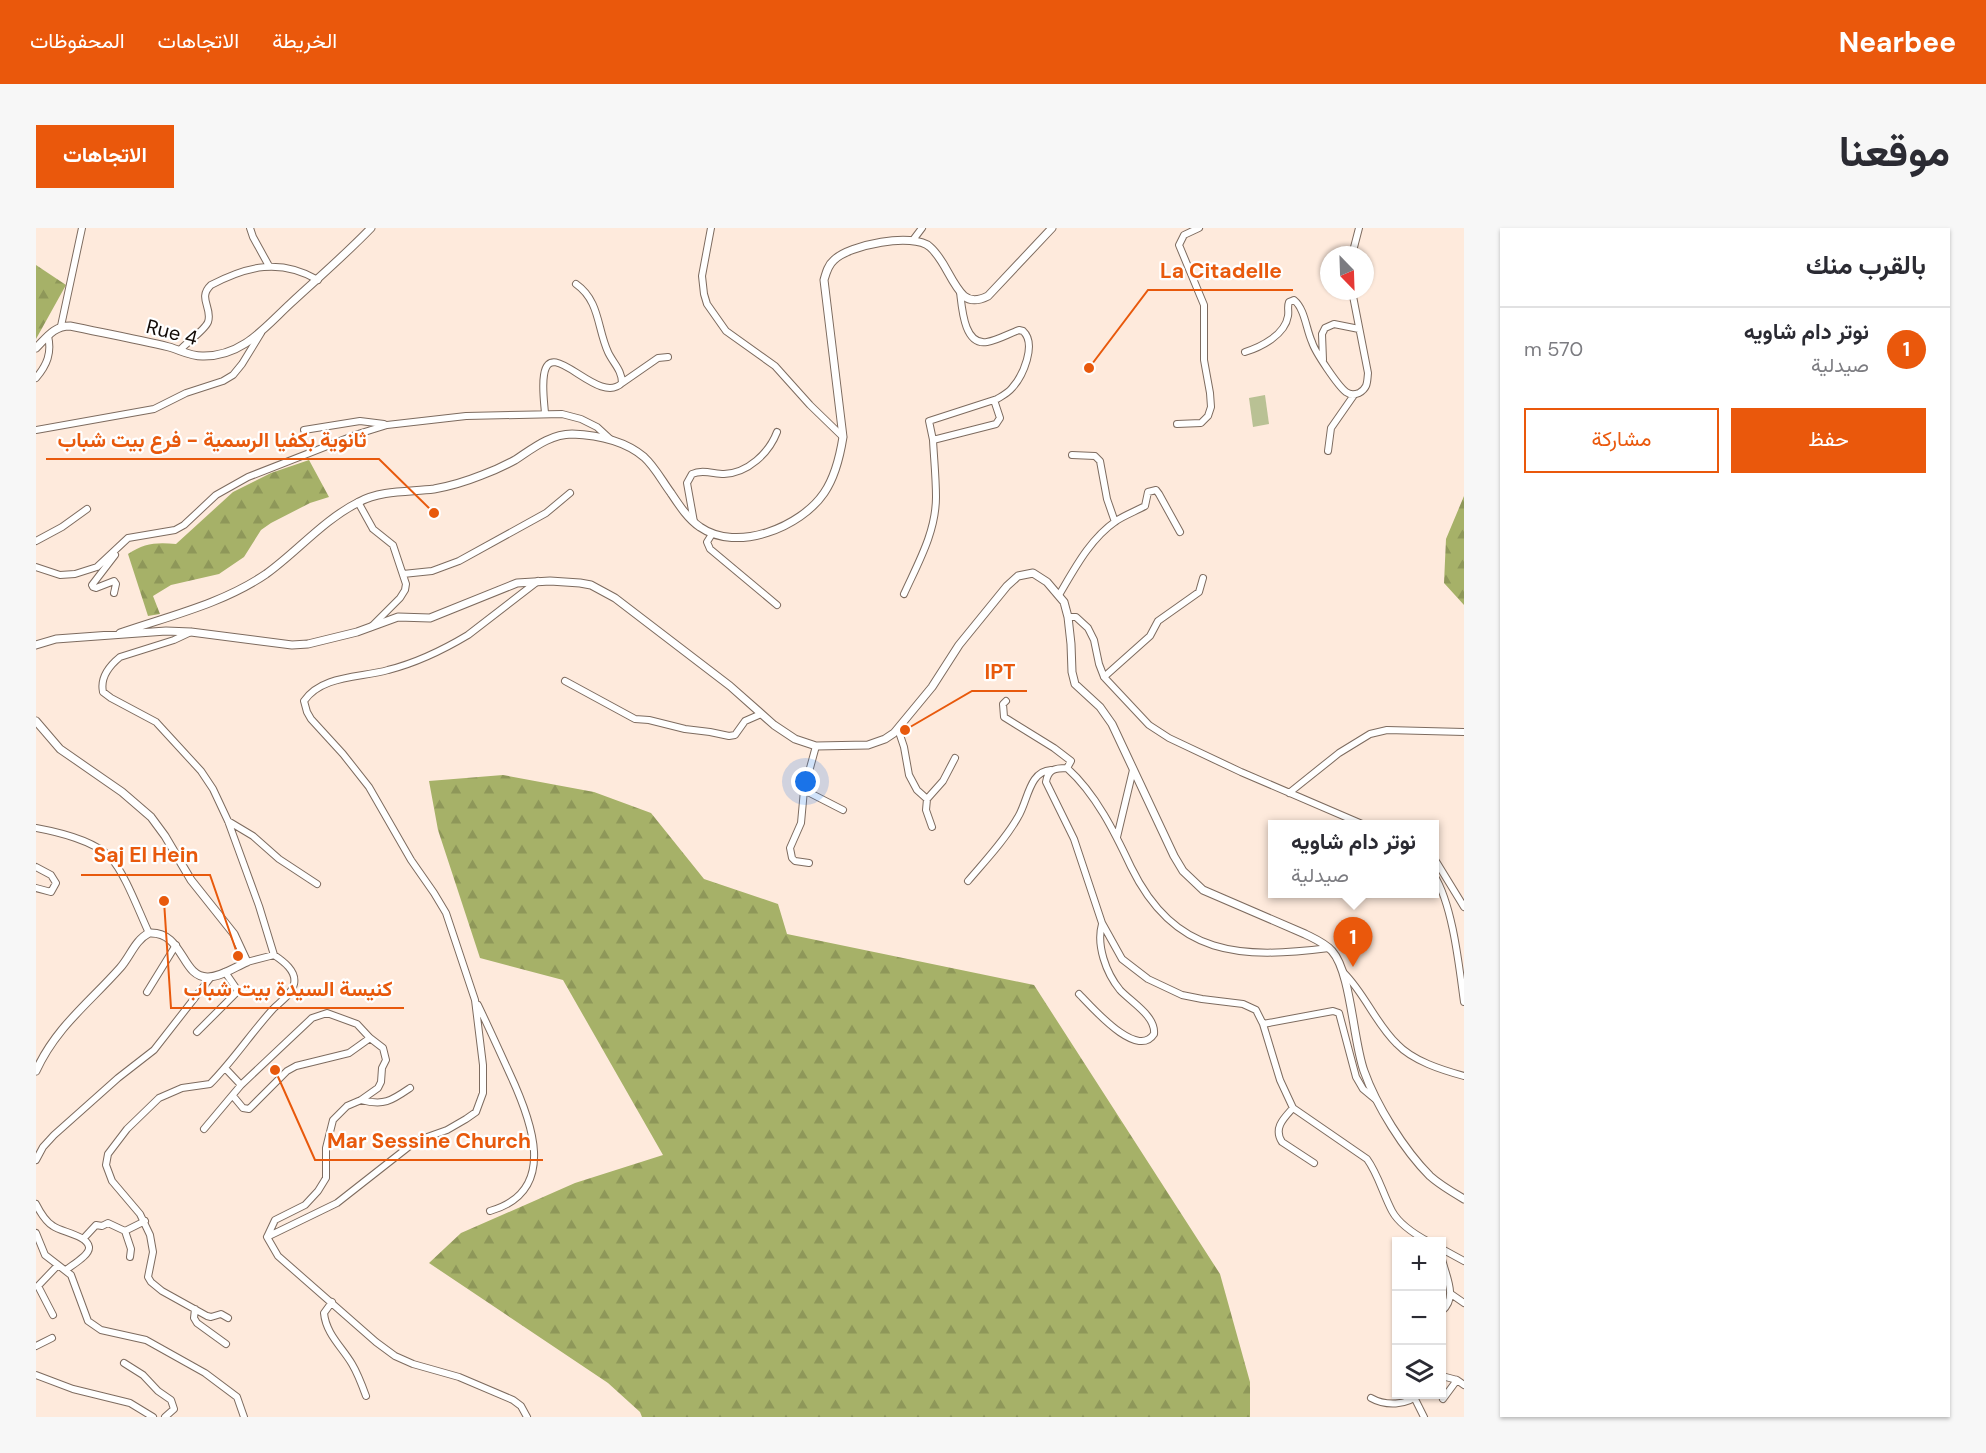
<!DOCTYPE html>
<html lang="ar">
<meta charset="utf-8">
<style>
:root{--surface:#fff;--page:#f7f7f7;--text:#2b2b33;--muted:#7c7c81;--line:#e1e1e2;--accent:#ea580c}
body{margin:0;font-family:"DM Sans",Vazirmatn,sans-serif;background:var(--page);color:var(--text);direction:rtl}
.controls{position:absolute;right:18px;bottom:18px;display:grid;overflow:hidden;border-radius:0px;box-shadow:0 2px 4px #0004}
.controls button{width:54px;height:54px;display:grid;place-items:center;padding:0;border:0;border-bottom:2px solid var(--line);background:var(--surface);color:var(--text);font:30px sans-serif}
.compass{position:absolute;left:1284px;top:18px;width:54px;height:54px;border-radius:50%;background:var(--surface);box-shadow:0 2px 4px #0004;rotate:157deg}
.you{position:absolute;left:770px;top:554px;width:21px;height:21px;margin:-15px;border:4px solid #fff;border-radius:50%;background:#1a73e8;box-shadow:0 0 0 9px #1a73e833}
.badge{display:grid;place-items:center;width:39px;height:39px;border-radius:50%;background:var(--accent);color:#fff;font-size:20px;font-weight:700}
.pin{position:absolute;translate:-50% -50px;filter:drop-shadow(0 2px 3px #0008)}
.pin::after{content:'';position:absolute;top:32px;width:21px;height:18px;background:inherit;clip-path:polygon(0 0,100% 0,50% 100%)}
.popup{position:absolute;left:1232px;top:592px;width:171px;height:78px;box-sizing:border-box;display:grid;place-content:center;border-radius:0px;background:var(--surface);filter:drop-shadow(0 2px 4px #0005);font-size:20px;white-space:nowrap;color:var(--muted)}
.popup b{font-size:22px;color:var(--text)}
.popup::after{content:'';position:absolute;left:50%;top:100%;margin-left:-12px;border:12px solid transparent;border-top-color:var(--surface)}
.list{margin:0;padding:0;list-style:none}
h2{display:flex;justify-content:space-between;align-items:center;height:78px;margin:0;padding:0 24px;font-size:26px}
h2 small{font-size:20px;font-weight:400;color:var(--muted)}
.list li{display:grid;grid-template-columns:39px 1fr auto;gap:18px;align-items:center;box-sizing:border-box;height:84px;padding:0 24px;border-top:2px solid var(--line)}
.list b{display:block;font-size:22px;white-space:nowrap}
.list p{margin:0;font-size:20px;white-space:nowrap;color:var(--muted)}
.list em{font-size:20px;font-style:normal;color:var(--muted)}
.actions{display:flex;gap:12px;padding:18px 24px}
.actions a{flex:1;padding:14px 0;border:2px solid var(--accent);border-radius:0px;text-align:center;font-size:21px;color:var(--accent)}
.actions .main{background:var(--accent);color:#fff}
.icon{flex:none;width:33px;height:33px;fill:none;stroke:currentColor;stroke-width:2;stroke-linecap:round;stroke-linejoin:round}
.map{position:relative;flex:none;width:1428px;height:1189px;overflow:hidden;direction:ltr;border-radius:0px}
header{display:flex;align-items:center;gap:36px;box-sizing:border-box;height:84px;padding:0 30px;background:var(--accent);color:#fff}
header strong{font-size:28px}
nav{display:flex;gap:33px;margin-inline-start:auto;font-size:21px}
.intro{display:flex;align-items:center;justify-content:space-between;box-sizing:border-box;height:144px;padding:0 36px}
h1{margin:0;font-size:42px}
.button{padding:15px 27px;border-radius:0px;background:var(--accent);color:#fff;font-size:21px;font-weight:700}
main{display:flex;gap:36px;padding:0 36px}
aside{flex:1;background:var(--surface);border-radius:0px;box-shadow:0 2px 4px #0004}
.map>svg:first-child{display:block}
.forest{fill:url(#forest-firs)}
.pitch{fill:#b9c194}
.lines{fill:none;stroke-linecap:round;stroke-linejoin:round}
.minor-casing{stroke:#7d6b5f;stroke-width:8}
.tertiary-casing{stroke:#7d6b5f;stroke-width:9}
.minor{stroke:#fff;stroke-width:6}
.tertiary{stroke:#fff;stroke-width:7}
.labels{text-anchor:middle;stroke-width:4.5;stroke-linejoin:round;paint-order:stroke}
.street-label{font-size:20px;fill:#120b07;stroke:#fff}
.leader{fill:none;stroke:#e8590c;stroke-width:2}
.callout-dot{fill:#e8590c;stroke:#fff;stroke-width:2}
.callout-label{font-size:21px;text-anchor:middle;font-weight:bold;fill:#e8590c;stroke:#fff;stroke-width:4.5;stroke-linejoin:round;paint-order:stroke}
</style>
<header>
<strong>Nearbee</strong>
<nav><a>الخريطة</a><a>الاتجاهات</a><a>المحفوظات</a></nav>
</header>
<div class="intro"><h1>موقعنا</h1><a class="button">الاتجاهات</a></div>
<main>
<aside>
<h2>بالقرب منك<small></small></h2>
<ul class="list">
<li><span class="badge">1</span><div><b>نوتر دام شاويه</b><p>صيدلية</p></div><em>570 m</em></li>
</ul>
<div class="actions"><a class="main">حفظ</a><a>مشاركة</a></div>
</aside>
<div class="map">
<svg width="1428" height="1189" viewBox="0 0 1428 1189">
<defs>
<pattern id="forest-firs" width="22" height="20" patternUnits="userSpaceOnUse" patternTransform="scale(1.5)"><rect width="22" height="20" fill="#a6b168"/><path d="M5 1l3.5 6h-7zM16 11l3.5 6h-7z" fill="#8e9759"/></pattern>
</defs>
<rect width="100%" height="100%" fill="#feeadc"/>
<path class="forest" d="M 0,37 L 30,57 L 0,111 Z
M 273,232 L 293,269 L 274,275 L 235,295 L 225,302 L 208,329 L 183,346 L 135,357 L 117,368 L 124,386 L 112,388 L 92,326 C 108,315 121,314 140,316 L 197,264 L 235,245 Z
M 1428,268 L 1428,377 L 1408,355 L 1410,311 Z
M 467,547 L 558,564 L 615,585 L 668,651 L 742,676 L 751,706 L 998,757 L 1184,1046 L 1214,1154 L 1214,1189 L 606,1189 L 604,1184 L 572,1155 L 393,1035 L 425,1005 L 539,955 L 627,927 L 527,752 L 444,730 L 402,602 L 393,553 Z"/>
<path class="pitch" d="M 1229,167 L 1233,196 L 1217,199 L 1213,170 Z"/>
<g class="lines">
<g class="minor-casing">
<path id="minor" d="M 214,0 L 217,9 L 233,38
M 675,0 L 666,48 L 668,66 L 671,76 L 690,103 L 739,138 L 774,177 L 807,209
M 877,12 L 886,0
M 1316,27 L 1323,0
M 924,64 C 926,80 928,118 951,114 C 962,112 972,106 983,102 L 987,103 C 1001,116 987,148 976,160 C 972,165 966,168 961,171 L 893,193 L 897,212 L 960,196 L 964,190 L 958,172
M 25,98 L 46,0
M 144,122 C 151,114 169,102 172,94 C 177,80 161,70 175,57 C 211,38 244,30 282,52
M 1209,124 C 1225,119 1249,107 1252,88 C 1253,83 1251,79 1253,74 L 1258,72 C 1269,81 1270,101 1276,114 C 1279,124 1302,158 1310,164 C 1314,167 1318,167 1323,165 C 1332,160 1331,154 1332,145 L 1316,63
M 1287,132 L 1286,106 L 1289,100 L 1298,96 L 1323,101
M 0,150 C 11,137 16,125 12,108
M 586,155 L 622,130 L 632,129
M 509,185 C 508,173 506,159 508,147 C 514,106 562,179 586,155 C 586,142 577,135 572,124 C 561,100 564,73 540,56
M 1141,196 L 1165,195 L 1172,188 L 1175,179 L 1174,165 L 1168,132 L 1168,77 L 1143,17 L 1148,7 L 1163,0
M 0,202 L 118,181 L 150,165 L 187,153 L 197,147 L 206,136 L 225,105
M 268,202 L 324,193 L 348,196
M 1292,223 L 1295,200 L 1318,167
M 1036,227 L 1059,228 L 1064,233 L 1071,271 L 1079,294
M 322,274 L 337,301 L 357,317 L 370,356 L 369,362 L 364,370 L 335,399
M 658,294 L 651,255 L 656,246 C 666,241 678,246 688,246 C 712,245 733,225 741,204
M 676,306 L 671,314 L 674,321 L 741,377
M 0,313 L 26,299 L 51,281
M 0,339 L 24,347 L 39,346 L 61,339 L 92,310 L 139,302 L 148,297 L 180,267 L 212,249 L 322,206 L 351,197 L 430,188 L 526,186 L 545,191 L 561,199 L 574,211
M 367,346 L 396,343 L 423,333 L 510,285 L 534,265
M 78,365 L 80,356 L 78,353 L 60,360 L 57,359 L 56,357 L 79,327
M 868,366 C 882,335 900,304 900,269 C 900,250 898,231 897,212
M 1023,367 C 1039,340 1054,311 1080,293 C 1089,287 1100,283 1109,278 L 1112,264 L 1120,262 L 1123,266 L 1144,304
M 1032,389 L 1040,389 L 1052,400 L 1058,412 L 1063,436 L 1068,449 L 1113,497 L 1133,510 L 1205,544 L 1326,596
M 155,404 L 138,412 L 84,429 C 73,438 64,450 67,464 L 75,470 L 120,494 L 165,543 L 177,561 L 192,593 L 223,678 L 238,727
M 1068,449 L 1114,408 L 1122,393 L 1163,364 L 1167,350
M 529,453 L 599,491 L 613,492 L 649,501 L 674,504 L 693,508 L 699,507 L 709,493 L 725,486
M 970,473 L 967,476 L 968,489 L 1018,520 L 1035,533 L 1031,540
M 862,501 L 868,519 L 873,547 L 881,562 L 891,571 L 890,582 L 896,599
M 768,562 L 807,582
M 1253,565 L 1303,525 L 1334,506 L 1351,502 L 1428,504
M 891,571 L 907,553 L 919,530
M 192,593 L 217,608 L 243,631 L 281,656
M 0,600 C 22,604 58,613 74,629 C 89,645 103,684 113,705
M 1081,609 L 1097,542
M 1398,630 L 1428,679
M 773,635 L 759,633 L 756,630 L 754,620 L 765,595 L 768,562 L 780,518
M 0,639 L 15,647 L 20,655 L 15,664 L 0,660
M 1398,647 C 1417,678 1423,738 1428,774
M 932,653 C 949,633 969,612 982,589 C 992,573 993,543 1015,542
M 1293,720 C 1205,731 1139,729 1095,639 C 1079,605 1060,566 1031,540 C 1019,540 1012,541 1010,554 L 1038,611 L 1066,695 L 1086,731 L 1112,751 L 1146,767 L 1166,771 L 1207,776 L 1220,782 L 1227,796 L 1244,852 L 1257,880 L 1331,931 C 1342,946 1347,966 1356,983 C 1363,996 1380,1007 1393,1014
M 1308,745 C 1329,766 1340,796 1361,816 C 1377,833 1406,842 1428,848
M 111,764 L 140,717
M 1043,766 C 1056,779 1101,832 1118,806 C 1120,788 1095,774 1084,762 C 1070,745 1060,717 1066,696
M 442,777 C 453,800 463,822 473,844 C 495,891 524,963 454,983
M 1227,796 L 1297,783 L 1303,785 L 1320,849 L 1327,861 L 1339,871
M 161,804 L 202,763 L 189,744
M 205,857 L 276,790 L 291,785 L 321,796 L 334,810 L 347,820 L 350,832 L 346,840 L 345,854 L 342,860 L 325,872 L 311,878 L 297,892 L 290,920 L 290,950 L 282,963 L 269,977 L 239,992 L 231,1009 L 242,1028 L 340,1114 L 359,1128 L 377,1136 L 423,1149 L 477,1172 L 485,1178 L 491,1189
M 197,868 L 207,880 L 213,881 L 251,843 L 260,838 L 313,825 L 334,810
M 325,872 C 348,878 355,873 374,860
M 1257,880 C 1248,890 1237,900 1246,914 L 1278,935
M 168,901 L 205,857 L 189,840
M 0,932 L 7,919 L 18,907 L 82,850 L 118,822 L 175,749
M 0,976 C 4,984 9,993 17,998 C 25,1004 51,1007 53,1019 C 54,1027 36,1037 30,1042
M 89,1003 L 95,1021 L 94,1029
M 0,1005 L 9,1027 L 35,1047 L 52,1093 L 65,1102 L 110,1112 L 169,1145 L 201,1169 L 208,1189
M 231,1009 L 301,975 L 380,913 L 411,902 L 430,891 L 440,884 L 447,865 L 447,837 L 439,772 L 410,685 L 398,665 L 375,632 L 333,559 L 307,526 L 275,491 L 271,484 L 268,473 C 286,447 324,450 352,442 C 380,435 407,422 432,407 L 502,353
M 47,1011 L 60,997 L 66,998 L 72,995 L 89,1003 L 109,993
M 1406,1021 L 1428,1033
M 1406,1031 C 1410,1049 1422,1069 1406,1083
M 1415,1066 L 1428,1075
M 296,1074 L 288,1085 C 290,1106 306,1119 316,1136 C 322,1146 326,1157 330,1168
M 159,1081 L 158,1090 L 161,1095 L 190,1116
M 17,1087 L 2,1058 L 22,1037
M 192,1090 L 185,1086 L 175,1089 L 171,1088 L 126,1063 L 115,1054 L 112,1049 L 117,1024 L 114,1007 L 104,986 L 76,953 L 70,937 L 72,926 L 91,901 L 123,870 L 146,860 L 174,856 C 197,833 215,805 237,781 C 244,774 256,766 258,756 C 261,743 247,733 238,727 L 211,734
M 0,1118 L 16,1110
M 88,1135 L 107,1147 L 122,1163 L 135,1172 L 138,1181 L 129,1189
M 0,1147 L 37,1161 L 94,1175 L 117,1189
M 1406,1148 L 1421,1152
M 1335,1170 C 1349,1178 1371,1178 1383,1166
M 1379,1171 L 1388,1189
M 1407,1171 L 1421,1152 L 1428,1157"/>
</g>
<g class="tertiary-casing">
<path id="tertiary" d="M 0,120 C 11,109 18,98 34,98 C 67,105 100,111 133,119 C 144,122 156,129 168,128 C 207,128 229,99 255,75 C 282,50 309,27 335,0
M 84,405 C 133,388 186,376 230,346 C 262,323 287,292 323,274 C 345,262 374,264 398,261 C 415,258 431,253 446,247 C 457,243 468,238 479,232 C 496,221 514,206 536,206 C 561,207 588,212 608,229 C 619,239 626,253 635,265 C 643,277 652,291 664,299 C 701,325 765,299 788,265 C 799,249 804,228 807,209 L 788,52 C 790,45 792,37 798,32 C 813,17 877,4 894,19 C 909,32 914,54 928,68 C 935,74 944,72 952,68 L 1016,0
M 0,417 L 20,411 L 130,403 L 155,404 L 256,417 L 272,416 L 321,404 L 362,389 L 394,390 L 481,355 L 514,353 L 544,355 L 555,357 L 579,370 L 694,458 L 738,497 L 759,511 L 780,518 L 832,517 L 849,511 L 858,505 L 896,459 L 923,417 L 971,358 L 982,348 L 997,345 L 1011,354 L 1028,374 L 1032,389 L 1035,416 L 1036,444 L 1039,456 L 1064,479 L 1076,496 L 1138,628 L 1147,643 L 1167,662 L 1269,706 C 1279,711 1289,715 1296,723 C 1315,744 1317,813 1328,843 C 1340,877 1368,922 1394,948 C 1404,957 1416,964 1428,971
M 0,493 L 24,521 L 86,564 L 115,589 L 129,608 L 155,652 L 198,706 L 211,734 C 199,739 185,749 172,749 C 145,750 148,703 113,705 C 99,712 94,729 84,740 C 53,775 20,799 0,843"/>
</g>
<use href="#minor" class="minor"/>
<use href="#tertiary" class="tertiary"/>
</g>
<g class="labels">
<g class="street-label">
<text transform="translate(136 104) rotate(14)" y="7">Rue 4</text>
</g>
</g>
<path class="leader" d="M1053 140L1112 62H1257M398 285L343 231H10M869 502L936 463H991M202 728L174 647H45M128 673L135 780H368M239 842L279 932H507"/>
<g class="callout-dot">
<circle cx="1053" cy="140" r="6"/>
<circle cx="398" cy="285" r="6"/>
<circle cx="869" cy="502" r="6"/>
<circle cx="202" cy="728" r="6"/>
<circle cx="128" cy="673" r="6"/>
<circle cx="239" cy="842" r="6"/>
</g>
<g class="callout-label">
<text x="1185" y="50">La Citadelle</text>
<text x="176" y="219">ثانوية بكفيا الرسمية - فرع بيت شباب</text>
<text x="964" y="451">IPT</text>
<text x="110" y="634">Saj El Hein</text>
<text x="252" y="768">كنيسة السيدة بيت شباب</text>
<text x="393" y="920">Mar Sessine Church</text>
</g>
</svg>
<div class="controls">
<button>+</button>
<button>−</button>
<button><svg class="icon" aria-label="layers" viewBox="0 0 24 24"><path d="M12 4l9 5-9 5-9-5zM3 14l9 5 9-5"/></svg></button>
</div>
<svg class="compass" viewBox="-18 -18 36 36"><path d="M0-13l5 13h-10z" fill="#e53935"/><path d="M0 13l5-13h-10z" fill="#7c7c81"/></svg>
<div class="you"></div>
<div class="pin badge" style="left:1317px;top:739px">1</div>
<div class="popup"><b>نوتر دام شاويه</b>صيدلية</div>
</div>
</main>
